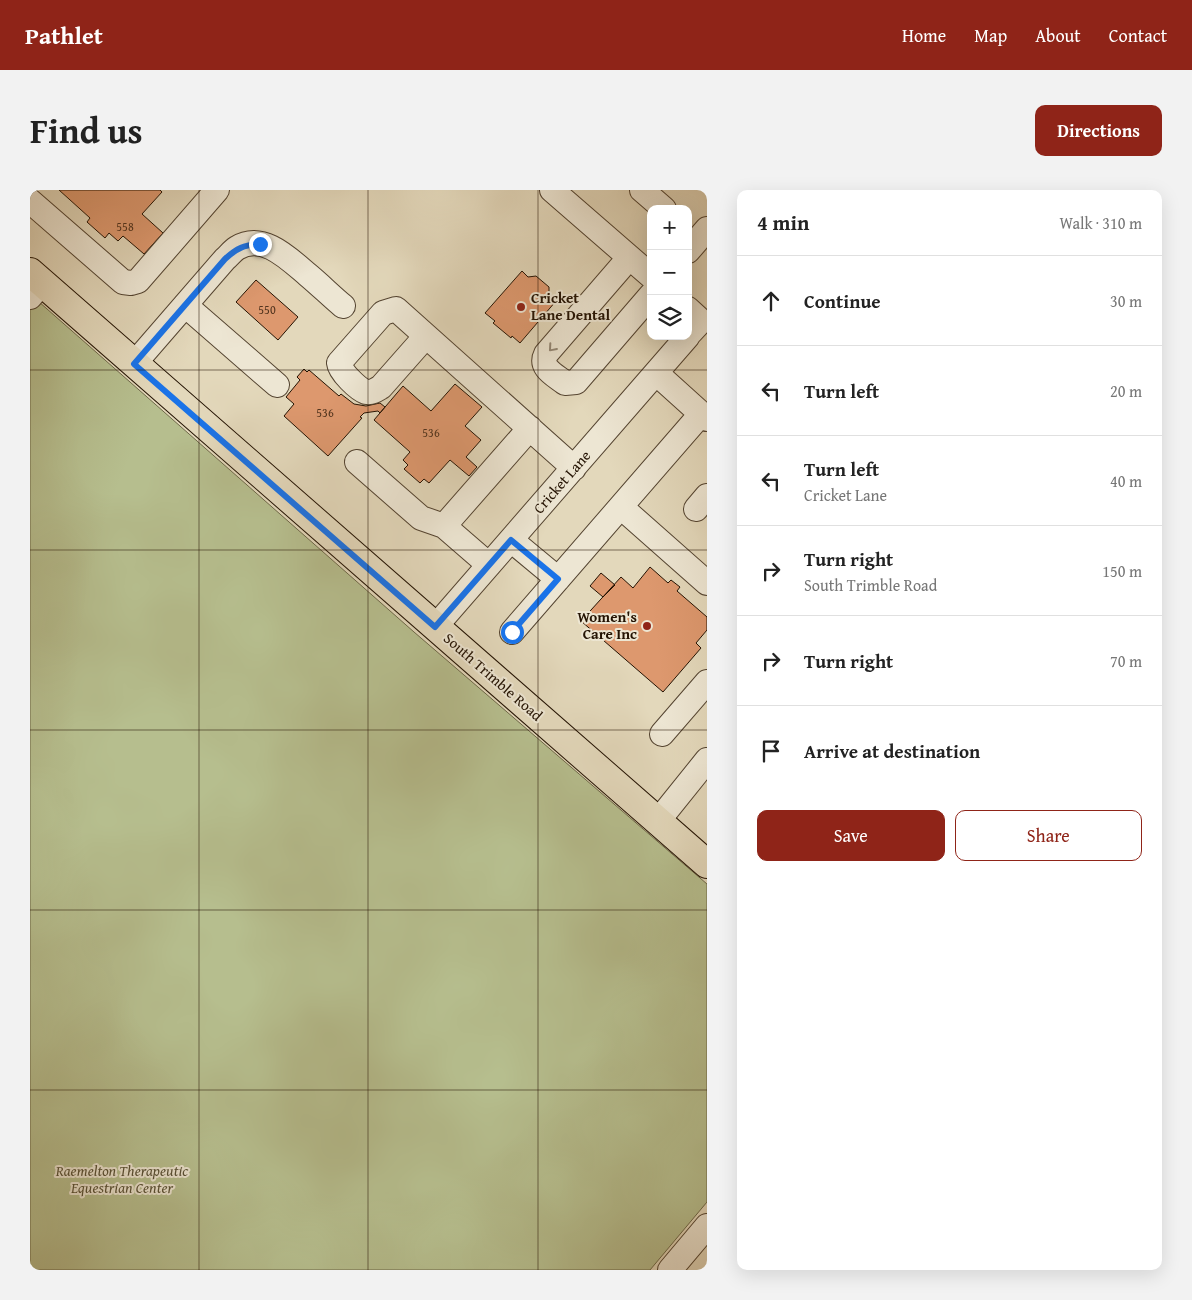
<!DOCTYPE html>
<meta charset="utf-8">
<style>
:root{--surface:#fff;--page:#f2f2f2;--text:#222;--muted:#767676;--line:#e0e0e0;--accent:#8f2418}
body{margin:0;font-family:"Gentium Book Plus",serif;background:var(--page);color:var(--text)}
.controls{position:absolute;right:15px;top:15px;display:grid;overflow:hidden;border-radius:10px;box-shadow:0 5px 20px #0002}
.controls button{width:45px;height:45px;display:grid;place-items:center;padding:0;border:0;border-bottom:1px solid var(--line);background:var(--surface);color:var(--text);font:25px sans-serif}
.stop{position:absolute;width:15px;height:15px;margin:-11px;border:4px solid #1a73e8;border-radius:50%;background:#fff}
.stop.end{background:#1a73e8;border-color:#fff;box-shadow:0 1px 5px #0008}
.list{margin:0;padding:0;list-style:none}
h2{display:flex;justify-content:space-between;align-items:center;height:65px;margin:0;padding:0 20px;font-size:21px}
h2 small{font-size:16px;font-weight:400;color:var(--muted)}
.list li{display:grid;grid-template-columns:32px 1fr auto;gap:15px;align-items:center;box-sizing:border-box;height:90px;padding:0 20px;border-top:1px solid var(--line)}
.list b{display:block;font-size:19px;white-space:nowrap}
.list p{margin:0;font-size:16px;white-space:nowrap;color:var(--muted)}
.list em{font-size:16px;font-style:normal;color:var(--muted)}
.actions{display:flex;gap:10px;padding:15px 20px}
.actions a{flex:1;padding:11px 0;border:1px solid var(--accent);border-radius:10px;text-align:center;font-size:18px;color:var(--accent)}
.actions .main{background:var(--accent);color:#fff}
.icon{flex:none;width:28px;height:28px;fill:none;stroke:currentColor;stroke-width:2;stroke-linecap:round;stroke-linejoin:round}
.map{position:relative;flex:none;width:677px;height:1080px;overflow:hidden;border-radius:10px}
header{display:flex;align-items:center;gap:30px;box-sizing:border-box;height:70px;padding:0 25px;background:var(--accent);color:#fff}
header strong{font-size:24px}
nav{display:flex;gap:28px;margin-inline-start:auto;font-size:18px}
.intro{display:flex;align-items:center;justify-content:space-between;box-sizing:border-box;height:120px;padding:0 30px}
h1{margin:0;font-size:35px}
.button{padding:12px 22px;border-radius:10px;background:var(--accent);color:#fff;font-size:18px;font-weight:700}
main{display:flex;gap:30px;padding:0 30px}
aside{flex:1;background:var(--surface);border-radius:10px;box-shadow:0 5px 20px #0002}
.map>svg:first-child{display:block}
.green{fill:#b6be8e;stroke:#6d6848}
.building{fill:#dd986e;stroke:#241303}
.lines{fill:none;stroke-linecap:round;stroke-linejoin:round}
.minor-casing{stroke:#544431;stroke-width:26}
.major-casing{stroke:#241303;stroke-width:30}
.minor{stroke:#ede6d3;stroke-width:24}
.major{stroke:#e3d8bb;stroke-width:28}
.oneway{stroke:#938775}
.route{stroke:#1a73e8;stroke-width:6}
.grid{fill:none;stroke:#241303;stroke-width:1;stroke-opacity:0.55}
.poi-dot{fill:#8f2418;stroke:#ede6d3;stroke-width:2}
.labels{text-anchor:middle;stroke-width:4;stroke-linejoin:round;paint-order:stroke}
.number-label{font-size:12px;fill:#52341e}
.poi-label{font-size:15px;font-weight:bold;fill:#241303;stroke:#ede6d3;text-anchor:start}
.street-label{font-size:15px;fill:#241303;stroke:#ede6d3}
.park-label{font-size:15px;font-style:italic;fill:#574f34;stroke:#ede6d3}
</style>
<header>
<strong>Pathlet</strong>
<nav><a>Home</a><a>Map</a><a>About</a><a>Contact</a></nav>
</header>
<div class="intro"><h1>Find us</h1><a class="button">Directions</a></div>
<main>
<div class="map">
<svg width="677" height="1080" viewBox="0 0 677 1080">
<rect width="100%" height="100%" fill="#e3d8bb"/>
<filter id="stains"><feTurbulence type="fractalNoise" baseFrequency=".004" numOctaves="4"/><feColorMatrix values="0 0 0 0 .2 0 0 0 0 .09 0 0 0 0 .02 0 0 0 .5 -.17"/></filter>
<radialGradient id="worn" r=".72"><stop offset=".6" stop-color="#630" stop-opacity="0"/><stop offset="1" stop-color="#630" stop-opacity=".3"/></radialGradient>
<path class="green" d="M 0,104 L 384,442 L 677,694 L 677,1012 L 620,1080 L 0,1080 Z"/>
<path class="building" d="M 29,0 L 130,0 L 132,2 L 112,24 L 133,43 L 114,64 L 93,46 L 88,51 L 79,43 L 75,48 L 57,32 L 60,28 Z
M 492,81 L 498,87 L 506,86 L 519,97 L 519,104 L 526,111 L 490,153 L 482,146 L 481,148 L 463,133 L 465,131 L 455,123 Z
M 226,90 L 268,127 L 248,150 L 206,112 Z
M 274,179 L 277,182 L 279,180 L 309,206 L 311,204 L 324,214 L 336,216 L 350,213 L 355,217 L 350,223 L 348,221 L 334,223 L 330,227 L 332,228 L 298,266 L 254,226 L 264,214 L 256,207 L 270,190 L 267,187 Z
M 425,194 L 452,217 L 435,236 L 451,250 L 436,267 L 447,277 L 439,286 L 420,270 L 399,293 L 394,289 L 390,293 L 374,279 L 378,275 L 373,270 L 380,262 L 344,230 L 373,196 L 401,221 Z
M 620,377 L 638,393 L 641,390 L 650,397 L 647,401 L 677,427 L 677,440 L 666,453 L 671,458 L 633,502 L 551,431 L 591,387 L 603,398 Z
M 571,383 L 585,395 L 573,407 L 560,396 Z"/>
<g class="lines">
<g class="minor-casing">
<path id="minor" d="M 522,0 L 621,86
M 612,0 L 634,19
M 0,11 L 93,92 L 101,93 L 108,91 L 187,0
M 658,61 L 677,39
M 599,68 L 516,164 C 509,178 525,185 535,193 L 546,192 L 621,105
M 0,107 L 12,93
M 155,115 L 247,195
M 658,119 L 671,131 L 658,145
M 396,146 L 351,197 C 346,200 342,203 336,202 C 328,199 310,182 309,173 L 353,123 L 366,119 L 544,278
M 104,174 L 195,69 C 199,66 202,61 207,58 C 233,42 259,69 278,85 C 290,95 301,106 313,116
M 626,183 L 677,229
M 327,272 L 391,328 L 414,336 L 459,375
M 591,317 L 677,393
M 666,319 L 677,306
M 414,336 L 500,238
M 481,350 L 528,389
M 405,437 L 658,146
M 482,442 L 671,224
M 632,544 L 677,492
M 628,631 L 677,570
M 640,1080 L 677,1036"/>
</g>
<g class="major-casing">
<path id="major" d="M 0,82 L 677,674"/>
</g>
<use href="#minor" class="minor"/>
<use href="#major" class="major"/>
</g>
<defs><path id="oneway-chevron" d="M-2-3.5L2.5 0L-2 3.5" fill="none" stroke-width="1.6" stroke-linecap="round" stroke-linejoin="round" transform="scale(1.25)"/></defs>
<use class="oneway" href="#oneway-chevron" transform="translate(522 158) rotate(131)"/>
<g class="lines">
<path class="route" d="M 230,54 C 214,55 207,58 195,69 L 104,174 L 405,437 L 481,350 L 528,389 L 482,442"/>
</g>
<path class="grid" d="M 169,0 L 169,1080M 338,0 L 338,1080M 508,0 L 508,1080M 0,180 L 677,180M 0,360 L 677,360M 0,540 L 677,540M 0,720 L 677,720M 0,900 L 677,900"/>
<g class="poi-dot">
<circle cx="491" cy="117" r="5"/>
<circle cx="617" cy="436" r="5"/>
</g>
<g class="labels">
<g class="number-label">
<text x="95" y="41">558</text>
<text x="237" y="124">550</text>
<text x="295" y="227">536</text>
<text x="401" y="247">536</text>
</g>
<g class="poi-label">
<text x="501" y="113">Cricket<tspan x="501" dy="17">Lane Dental</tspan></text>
<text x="607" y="432" text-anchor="end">Women's<tspan x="607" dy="17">Care Inc</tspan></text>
</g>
<g class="street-label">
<text transform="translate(532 292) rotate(-49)" y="5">Cricket Lane</text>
<text transform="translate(463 487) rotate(41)" y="5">South Trimble Road</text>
</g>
<g class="park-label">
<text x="92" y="986">Raemelton Therapeutic<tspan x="92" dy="17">Equestrian Center</tspan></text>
</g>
</g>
<rect width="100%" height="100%" filter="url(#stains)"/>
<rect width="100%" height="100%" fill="url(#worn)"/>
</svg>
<div class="controls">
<button>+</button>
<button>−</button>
<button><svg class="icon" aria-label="layers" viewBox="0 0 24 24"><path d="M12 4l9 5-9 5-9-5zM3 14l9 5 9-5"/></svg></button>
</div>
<div class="stop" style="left:482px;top:442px"></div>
<div class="stop end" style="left:230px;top:54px"></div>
</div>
<aside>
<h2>4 min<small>Walk · 310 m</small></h2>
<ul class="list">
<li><svg class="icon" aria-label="ahead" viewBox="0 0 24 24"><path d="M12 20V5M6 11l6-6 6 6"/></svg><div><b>Continue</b></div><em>30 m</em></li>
<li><svg class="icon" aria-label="left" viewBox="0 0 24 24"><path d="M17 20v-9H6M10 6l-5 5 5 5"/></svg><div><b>Turn left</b></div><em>20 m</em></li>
<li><svg class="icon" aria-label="left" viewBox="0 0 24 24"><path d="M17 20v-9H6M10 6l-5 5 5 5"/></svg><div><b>Turn left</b><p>Cricket Lane</p></div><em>40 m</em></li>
<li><svg class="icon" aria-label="right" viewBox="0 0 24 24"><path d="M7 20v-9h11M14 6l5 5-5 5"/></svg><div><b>Turn right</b><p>South Trimble Road</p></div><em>150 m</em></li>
<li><svg class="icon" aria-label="right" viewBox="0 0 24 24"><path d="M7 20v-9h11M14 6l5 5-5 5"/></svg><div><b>Turn right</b></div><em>70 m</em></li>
<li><svg class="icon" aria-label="arrive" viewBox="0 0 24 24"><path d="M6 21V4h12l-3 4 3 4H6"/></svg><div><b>Arrive at destination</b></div></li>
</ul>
<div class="actions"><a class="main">Save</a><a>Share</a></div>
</aside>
</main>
